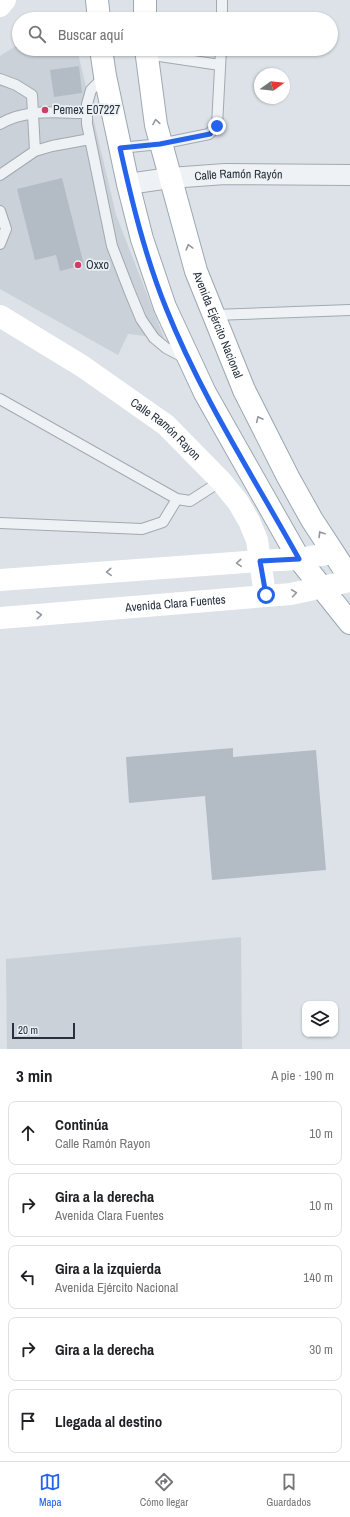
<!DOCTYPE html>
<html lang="es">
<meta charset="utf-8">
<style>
:root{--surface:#fff;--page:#f2f2f2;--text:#202124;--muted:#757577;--line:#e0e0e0;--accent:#2563eb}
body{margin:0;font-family:"Archivo Narrow",sans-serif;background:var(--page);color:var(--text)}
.controls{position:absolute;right:12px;bottom:12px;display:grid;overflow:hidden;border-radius:8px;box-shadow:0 1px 3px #0004}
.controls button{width:36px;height:36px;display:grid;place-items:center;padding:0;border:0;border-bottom:1px solid var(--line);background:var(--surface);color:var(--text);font:20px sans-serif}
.compass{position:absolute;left:254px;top:68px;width:36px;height:36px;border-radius:50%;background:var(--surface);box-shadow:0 1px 3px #0004;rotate:75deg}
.scale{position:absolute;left:12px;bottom:10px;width:63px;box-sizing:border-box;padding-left:4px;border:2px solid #26313d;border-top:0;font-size:11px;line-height:14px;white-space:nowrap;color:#26313d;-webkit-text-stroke:3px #ebf0f5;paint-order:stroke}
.stop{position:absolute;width:12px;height:12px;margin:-9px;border:3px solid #2563eb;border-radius:50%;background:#fff}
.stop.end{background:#2563eb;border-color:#fff;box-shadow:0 1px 4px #0008}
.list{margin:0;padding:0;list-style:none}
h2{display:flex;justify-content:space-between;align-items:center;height:52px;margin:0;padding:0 16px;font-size:17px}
h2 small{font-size:13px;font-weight:400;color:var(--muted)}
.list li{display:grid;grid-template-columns:26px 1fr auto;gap:12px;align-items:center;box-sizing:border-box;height:64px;margin:0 8px 8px;padding:0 8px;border:1px solid var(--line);border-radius:8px}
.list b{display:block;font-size:15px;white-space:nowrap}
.list p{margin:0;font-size:13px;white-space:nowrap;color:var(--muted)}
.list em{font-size:13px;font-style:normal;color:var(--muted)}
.icon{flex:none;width:22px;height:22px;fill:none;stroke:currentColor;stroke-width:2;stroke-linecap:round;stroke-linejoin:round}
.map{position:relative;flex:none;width:350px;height:1049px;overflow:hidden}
.search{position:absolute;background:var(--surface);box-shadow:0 1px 3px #0004;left:12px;right:12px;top:12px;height:44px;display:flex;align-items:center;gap:10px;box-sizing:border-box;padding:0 14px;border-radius:22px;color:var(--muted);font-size:15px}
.sheet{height:412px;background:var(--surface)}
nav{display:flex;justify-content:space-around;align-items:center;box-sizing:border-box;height:56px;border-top:1px solid var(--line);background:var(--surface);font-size:11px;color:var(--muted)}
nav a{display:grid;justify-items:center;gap:2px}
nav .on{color:var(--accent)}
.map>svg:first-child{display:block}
.built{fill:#cad1d9}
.building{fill:#b3bcc4}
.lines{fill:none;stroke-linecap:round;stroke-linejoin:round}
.lane-casing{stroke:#a2a9b1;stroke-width:12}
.street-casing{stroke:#a2a9b1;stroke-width:22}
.primary-casing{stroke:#9ba8b3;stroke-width:24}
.lane{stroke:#eff2f5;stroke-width:10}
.street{stroke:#eff2f5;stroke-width:20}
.secondary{stroke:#fff;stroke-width:22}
.primary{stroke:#fff;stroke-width:22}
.oneway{stroke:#92989e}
.route{stroke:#2563eb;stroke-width:5}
.poi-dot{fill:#d13c65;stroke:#ebf0f5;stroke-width:1.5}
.labels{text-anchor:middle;stroke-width:3.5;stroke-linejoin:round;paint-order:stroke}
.poi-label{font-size:12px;fill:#26313d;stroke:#ebf0f5;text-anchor:start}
.street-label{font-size:12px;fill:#26313d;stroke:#ebf0f5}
</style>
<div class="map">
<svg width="350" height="1049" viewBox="0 0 350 1049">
<rect width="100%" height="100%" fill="#dce2e7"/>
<path class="built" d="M 19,44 L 19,49 L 77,49 L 116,215 L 164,338 L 128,334 L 118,355 L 0,289 L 0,56 Z
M 241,937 L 242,1049 L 7,1049 L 6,959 Z"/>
<path class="building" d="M 79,66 L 82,93 L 54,97 L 50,70 Z
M 62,178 L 84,265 L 60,271 L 56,255 L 35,260 L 17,189 Z
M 233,748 L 233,757 L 316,750 L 326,870 L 212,880 L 205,796 L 129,803 L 126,757 Z"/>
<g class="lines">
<g class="lane-casing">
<path id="lane" d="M 222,19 L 222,0
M 146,54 L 220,65
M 105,76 L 91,90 L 87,104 L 87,124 L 112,246 L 129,290 L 141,319 L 154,338 L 166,348 L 185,358
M 0,79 L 16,85 L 32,95 L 35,151
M 0,124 C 26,108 58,113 87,113
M 120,148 L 160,144 L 209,134 L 217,126 L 221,49
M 0,175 L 35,151 L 52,146 L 90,139
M 0,211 L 6,229 L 0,244
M 214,315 L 350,310
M 0,399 L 177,499 L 163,522 L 142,529 L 0,523
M 177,499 L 190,501 L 221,481"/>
</g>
<g class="street-casing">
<g id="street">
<path id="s1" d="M 128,184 L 170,178 L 225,174 L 350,175"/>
</g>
</g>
<g class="primary-casing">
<g id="primary">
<path d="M 97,0 L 99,19"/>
<path d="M 145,0 L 145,19"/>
<path d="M 101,49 L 105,76 L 128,184 L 142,239 L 165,307 L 205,393 L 299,559 L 350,623"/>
<path id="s4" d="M 146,49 L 156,125 L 196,271 L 244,390 L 288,477 L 312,520 L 350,578"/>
</g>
</g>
<use href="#lane" class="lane"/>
<use href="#street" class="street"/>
<g class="secondary">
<path d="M 0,6 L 5,0"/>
<path id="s2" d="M 0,316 L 82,366 L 166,425 L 221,481 L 238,502 L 249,521 L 257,540 L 265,595"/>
<path d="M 0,580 L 260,561 L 299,559 L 333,553"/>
<path id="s3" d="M 0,618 L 291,594 L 350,581"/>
</g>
<use href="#primary" class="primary"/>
</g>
<defs><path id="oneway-chevron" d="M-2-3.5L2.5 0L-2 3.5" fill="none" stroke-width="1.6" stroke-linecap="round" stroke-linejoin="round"/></defs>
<g class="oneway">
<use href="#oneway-chevron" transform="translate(156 122) rotate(-99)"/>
<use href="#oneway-chevron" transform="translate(189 247) rotate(-105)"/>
<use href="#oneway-chevron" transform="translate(259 419) rotate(-116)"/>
<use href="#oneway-chevron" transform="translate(321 534) rotate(-122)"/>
<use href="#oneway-chevron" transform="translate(239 563) rotate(176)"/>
<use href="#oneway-chevron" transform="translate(109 572) rotate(176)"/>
<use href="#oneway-chevron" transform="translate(294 593) rotate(-8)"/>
<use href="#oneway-chevron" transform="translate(39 615) rotate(-5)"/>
</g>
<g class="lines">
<path class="route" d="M 217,126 L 210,134 L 160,144 L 120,148 C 132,202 145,256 166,308 C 201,396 253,476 299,559 L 260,561 L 266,595"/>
</g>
<g class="poi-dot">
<circle cx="45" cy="110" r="4"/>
<circle cx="78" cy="265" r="4"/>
</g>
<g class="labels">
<g class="poi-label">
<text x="53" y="114">Pemex E07227</text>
<text x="86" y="269">Oxxo</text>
</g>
<g class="street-label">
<text dy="4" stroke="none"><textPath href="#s1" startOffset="111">Calle Ramón Rayón</textPath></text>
<text dy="4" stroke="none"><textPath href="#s4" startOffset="286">Avenida Ejército Nacional</textPath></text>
<text dy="4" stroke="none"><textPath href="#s2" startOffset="201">Calle Ramón Rayon</textPath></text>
<text dy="4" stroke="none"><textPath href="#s3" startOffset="176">Avenida Clara Fuentes</textPath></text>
</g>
</g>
</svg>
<div class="controls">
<button><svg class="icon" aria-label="layers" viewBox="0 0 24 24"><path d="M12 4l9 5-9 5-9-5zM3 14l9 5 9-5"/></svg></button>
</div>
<svg class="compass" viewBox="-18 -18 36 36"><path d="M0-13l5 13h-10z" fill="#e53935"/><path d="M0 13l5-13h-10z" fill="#757577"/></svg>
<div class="scale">20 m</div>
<div class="stop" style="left:266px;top:595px"></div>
<div class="stop end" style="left:217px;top:126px"></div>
<div class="search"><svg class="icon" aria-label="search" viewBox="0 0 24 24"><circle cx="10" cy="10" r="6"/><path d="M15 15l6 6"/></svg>Buscar aquí</div>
</div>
<section class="sheet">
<h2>3 min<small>A pie · 190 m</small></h2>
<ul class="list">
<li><svg class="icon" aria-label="ahead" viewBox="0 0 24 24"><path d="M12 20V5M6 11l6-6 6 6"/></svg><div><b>Continúa</b><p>Calle Ramón Rayon</p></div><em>10 m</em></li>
<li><svg class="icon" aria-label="right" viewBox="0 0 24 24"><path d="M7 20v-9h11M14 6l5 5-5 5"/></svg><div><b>Gira a la derecha</b><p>Avenida Clara Fuentes</p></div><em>10 m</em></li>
<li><svg class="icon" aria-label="left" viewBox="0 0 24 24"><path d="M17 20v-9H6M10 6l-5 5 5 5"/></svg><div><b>Gira a la izquierda</b><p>Avenida Ejército Nacional</p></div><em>140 m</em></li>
<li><svg class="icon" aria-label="right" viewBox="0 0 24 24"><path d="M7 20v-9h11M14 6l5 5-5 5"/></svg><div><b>Gira a la derecha</b></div><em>30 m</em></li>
<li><svg class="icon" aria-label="arrive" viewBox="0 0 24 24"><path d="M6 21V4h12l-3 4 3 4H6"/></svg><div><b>Llegada al destino</b></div></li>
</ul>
</section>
<nav>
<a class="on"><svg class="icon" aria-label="map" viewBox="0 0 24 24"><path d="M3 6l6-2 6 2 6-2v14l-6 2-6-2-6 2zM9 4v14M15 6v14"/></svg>Mapa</a>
<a><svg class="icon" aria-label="directions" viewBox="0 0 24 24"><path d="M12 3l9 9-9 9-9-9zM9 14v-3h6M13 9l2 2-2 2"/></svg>Cómo llegar</a>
<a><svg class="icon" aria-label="saved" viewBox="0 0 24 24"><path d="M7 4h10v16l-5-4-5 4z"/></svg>Guardados</a>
</nav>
